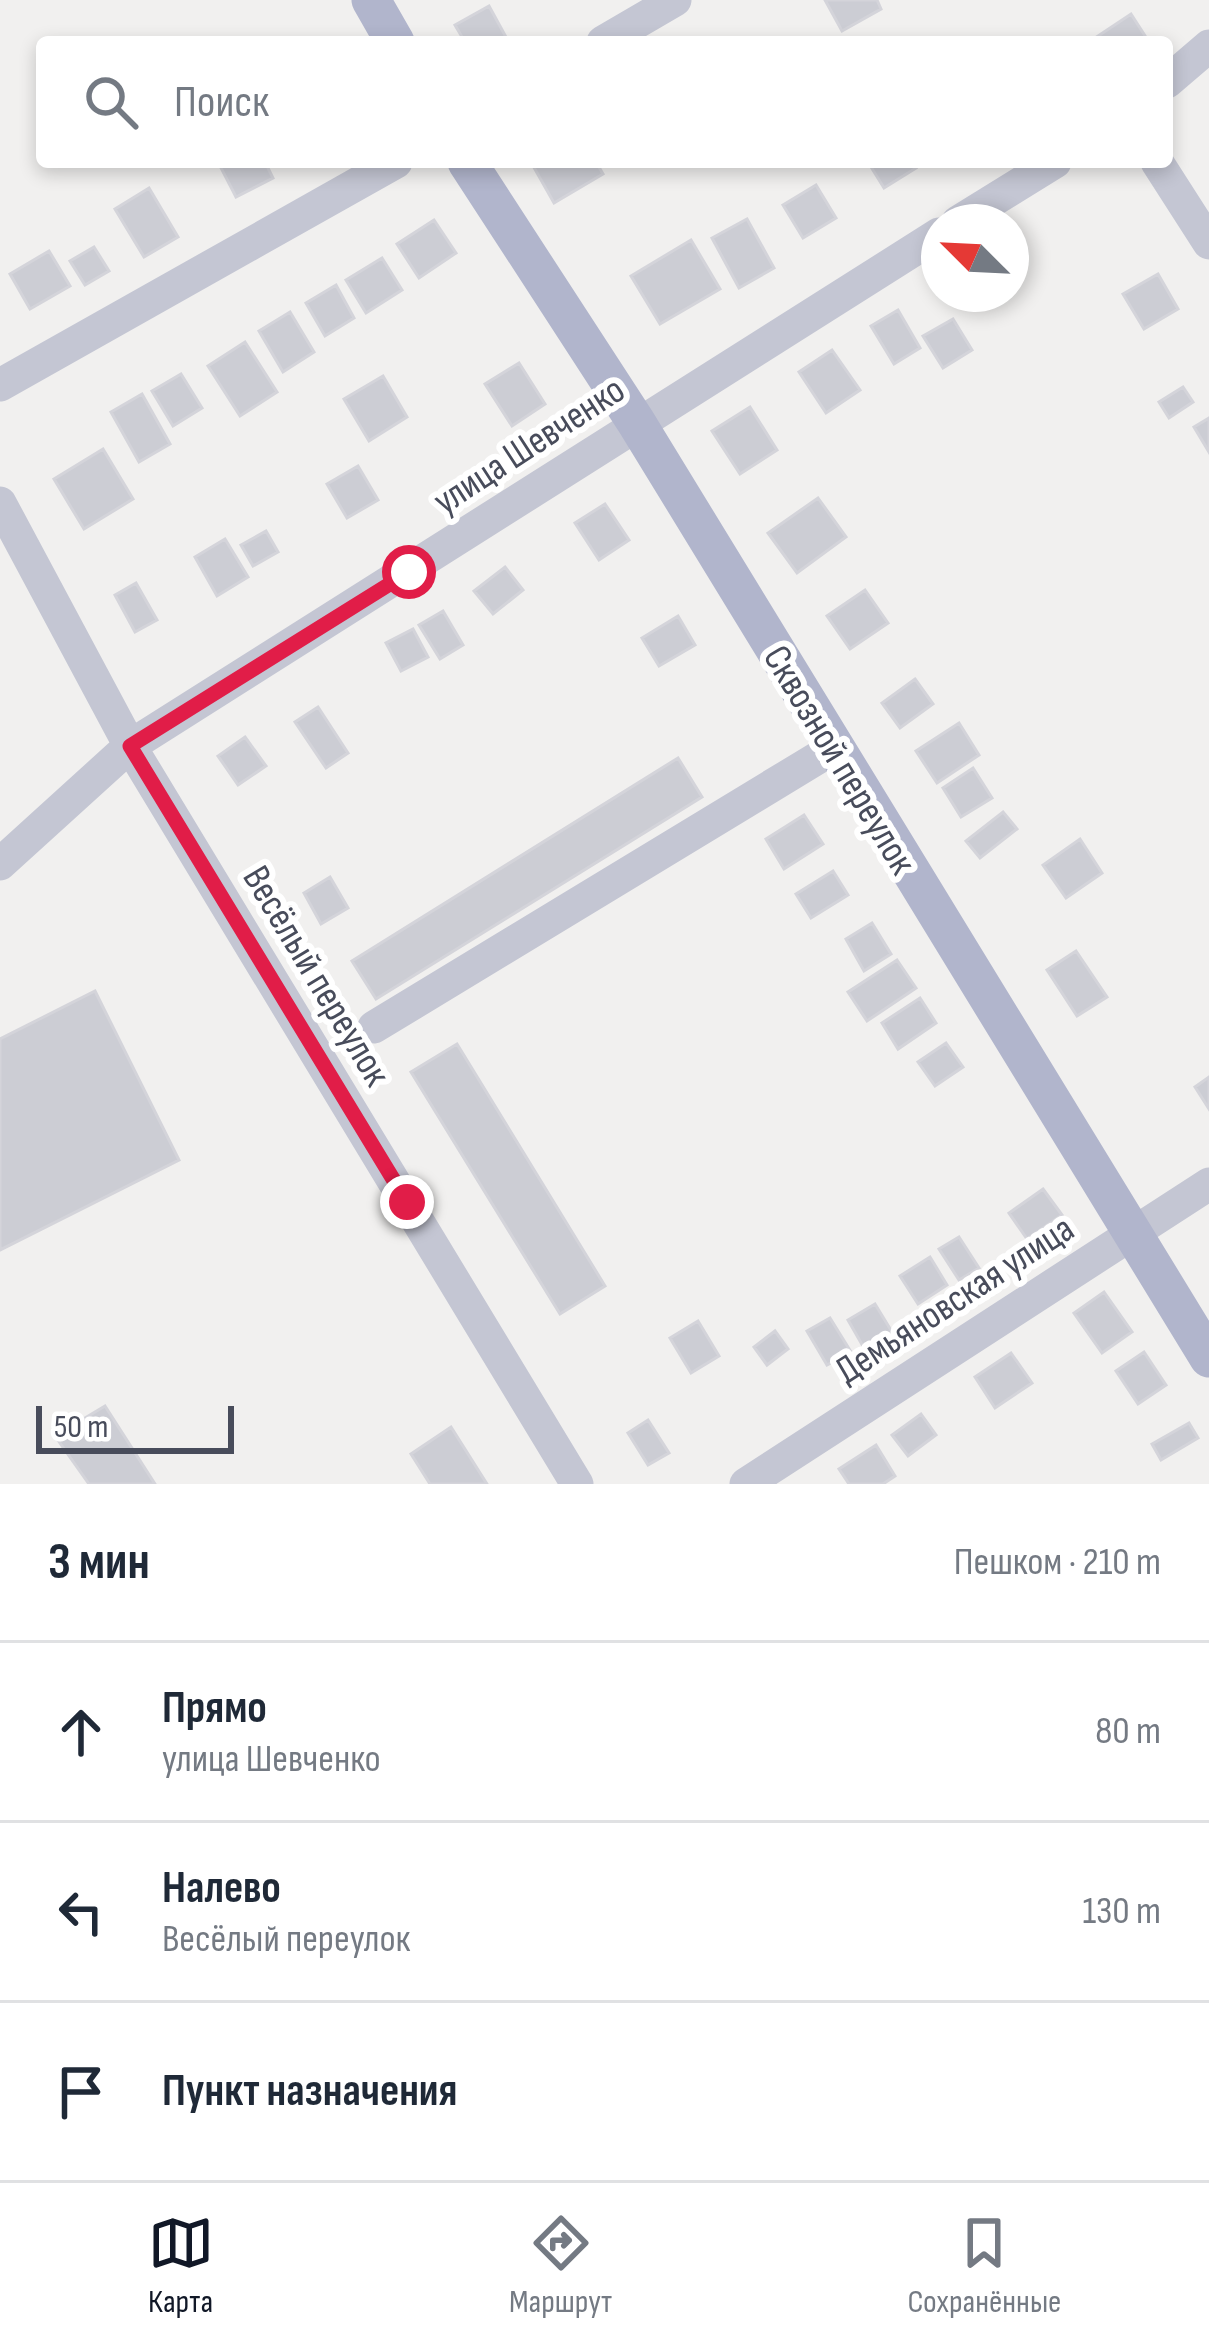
<!DOCTYPE html>
<html lang="ru">
<meta charset="utf-8">
<style>
:root{--surface:#fff;--page:#f6f6f7;--text:#1f2937;--muted:#747a83;--line:#e0e1e3;--accent:#111827}
body{margin:0;font-family:"Sofia Sans Condensed",sans-serif;background:var(--page);color:var(--text)}
.compass{position:absolute;left:921px;top:204px;width:108px;height:108px;border-radius:50%;background:var(--surface);box-shadow:0 6px 18px #0003;rotate:294deg}
.scale{position:absolute;left:36px;bottom:30px;width:198px;box-sizing:border-box;padding-left:12px;border:6px solid #484c5b;border-top:0;font-size:33px;line-height:42px;white-space:nowrap;color:#484c5b;-webkit-text-stroke:9px #fff;paint-order:stroke}
.stop{position:absolute;width:36px;height:36px;margin:-27px;border:9px solid #e11d48;border-radius:50%;background:#fff}
.stop.end{background:#e11d48;border-color:#fff;box-shadow:0 3px 12px #0008}
.list{margin:0;padding:0;list-style:none}
h2{display:flex;justify-content:space-between;align-items:center;height:156px;margin:0;padding:0 48px;font-size:51px}
h2 small{font-size:39px;font-weight:400;color:var(--muted)}
.list li{display:grid;grid-template-columns:78px 1fr auto;gap:36px;align-items:center;box-sizing:border-box;height:180px;padding:0 48px;border-top:3px solid var(--line)}
.list b{display:block;font-size:45px;white-space:nowrap}
.list p{margin:0;font-size:39px;white-space:nowrap;color:var(--muted)}
.list em{font-size:39px;font-style:normal;color:var(--muted)}
.icon{flex:none;width:66px;height:66px;fill:none;stroke:currentColor;stroke-width:2;stroke-linecap:round;stroke-linejoin:round}
.map{position:relative;flex:none;width:1209px;height:1484px;overflow:hidden}
.search{position:absolute;background:var(--surface);box-shadow:0 6px 18px #0003;left:36px;right:36px;top:36px;height:132px;display:flex;align-items:center;gap:30px;box-sizing:border-box;padding:0 42px;border-radius:12px;color:var(--muted);font-size:45px}
.sheet{height:696px;background:var(--surface)}
nav{display:flex;justify-content:space-around;align-items:center;box-sizing:border-box;height:168px;border-top:3px solid var(--line);background:var(--surface);font-size:33px;color:var(--muted)}
nav a{display:grid;justify-items:center;gap:6px}
nav .on{color:var(--accent)}
.map>svg:first-child{display:block}
.building{fill:#cccdd4;stroke:#d4d4da;stroke-width:3}
.lines{fill:none;stroke-linecap:round;stroke-linejoin:round}
.minor{stroke:#c4c6d3;stroke-width:33}
.major{stroke:#b1b5cc;stroke-width:39}
.route{stroke:#e11d48;stroke-width:15}
.labels{text-anchor:middle;stroke-width:12;stroke-linejoin:round;paint-order:stroke}
.street-label{font-size:39px;fill:#484c5b;stroke:#fff}
</style>
<div class="map">
<svg width="1209" height="1484" viewBox="0 0 1209 1484">
<rect width="100%" height="100%" fill="#f1f0ef"/>
<path class="building" d="M 825,0 L 877,0 L 881,9 L 842,31 Z
M 489,6 L 507,39 L 465,42 L 455,25 Z
M 1131,14 L 1149,42 L 1089,42 Z
M 265,162 L 273,178 L 236,197 L 219,164 Z
M 596,162 L 603,174 L 554,203 L 532,164 Z
M 868,162 L 912,162 L 916,168 L 884,188 Z
M 816,185 L 836,218 L 803,238 L 783,205 Z
M 149,188 L 178,237 L 144,257 L 115,209 Z
M 747,219 L 774,268 L 739,288 L 712,238 Z
M 434,220 L 456,253 L 419,278 L 397,244 Z
M 691,240 L 720,289 L 660,324 L 631,276 Z
M 94,247 L 109,271 L 85,285 L 70,261 Z
M 49,251 L 70,286 L 30,309 L 10,274 Z
M 382,258 L 402,290 L 366,313 L 346,280 Z
M 1158,274 L 1178,309 L 1144,329 L 1123,294 Z
M 336,285 L 354,318 L 325,336 L 306,303 Z
M 898,310 L 920,348 L 894,364 L 871,326 Z
M 290,312 L 314,352 L 283,372 L 259,331 Z
M 953,319 L 972,350 L 943,368 L 923,336 Z
M 245,342 L 277,392 L 240,416 L 208,366 Z
M 832,350 L 860,390 L 826,413 L 799,372 Z
M 519,363 L 545,404 L 512,426 L 485,384 Z
M 181,374 L 202,408 L 173,426 L 152,391 Z
M 383,376 L 407,417 L 369,441 L 344,399 Z
M 1183,387 L 1193,402 L 1169,418 L 1159,402 Z
M 142,394 L 170,444 L 139,462 L 111,412 Z
M 750,407 L 777,450 L 740,474 L 712,431 Z
M 1209,418 L 1209,452 L 1194,427 Z
M 103,449 L 133,499 L 84,529 L 54,479 Z
M 358,466 L 378,500 L 347,518 L 327,484 Z
M 818,498 L 846,537 L 797,573 L 768,533 Z
M 605,504 L 629,540 L 599,560 L 575,523 Z
M 266,531 L 278,552 L 253,566 L 241,545 Z
M 225,539 L 248,577 L 217,596 L 195,557 Z
M 505,567 L 523,590 L 493,614 L 474,591 Z
M 136,583 L 157,620 L 135,632 L 115,595 Z
M 865,590 L 888,623 L 850,649 L 827,616 Z
M 443,611 L 463,645 L 440,659 L 419,625 Z
M 678,616 L 695,645 L 659,666 L 642,638 Z
M 413,629 L 428,657 L 401,671 L 386,643 Z
M 915,679 L 933,704 L 900,728 L 882,703 Z
M 318,707 L 348,753 L 326,768 L 295,722 Z
M 959,723 L 979,755 L 937,783 L 916,751 Z
M 245,737 L 266,766 L 238,785 L 218,756 Z
M 678,758 L 702,797 L 376,999 L 352,961 Z
M 973,768 L 992,798 L 961,817 L 943,788 Z
M 1003,812 L 1017,829 L 980,858 L 966,841 Z
M 804,815 L 823,844 L 784,869 L 766,839 Z
M 1080,839 L 1102,873 L 1066,898 L 1043,865 Z
M 833,871 L 848,895 L 811,918 L 796,894 Z
M 330,877 L 348,908 L 321,924 L 304,893 Z
M 872,923 L 891,954 L 864,971 L 846,939 Z
M 1076,951 L 1107,997 L 1077,1016 L 1047,970 Z
M 897,960 L 916,988 L 867,1021 L 848,992 Z
M 95,991 L 179,1160 L 0,1250 L 0,1039 Z
M 920,998 L 936,1023 L 898,1049 L 882,1023 Z
M 946,1043 L 963,1067 L 935,1086 L 918,1062 Z
M 457,1044 L 605,1286 L 560,1314 L 411,1072 Z
M 1209,1077 L 1209,1109 L 1195,1087 Z
M 1043,1189 L 1062,1215 L 1027,1239 L 1009,1213 Z
M 959,1237 L 979,1268 L 959,1280 L 939,1249 Z
M 930,1257 L 947,1285 L 918,1304 L 900,1276 Z
M 1104,1292 L 1132,1332 L 1102,1353 L 1074,1313 Z
M 875,1304 L 892,1332 L 864,1348 L 848,1320 Z
M 830,1318 L 851,1352 L 827,1365 L 807,1331 Z
M 698,1321 L 719,1356 L 691,1373 L 670,1338 Z
M 775,1331 L 788,1349 L 767,1365 L 754,1347 Z
M 1144,1352 L 1166,1385 L 1138,1404 L 1116,1371 Z
M 1011,1353 L 1032,1383 L 995,1408 L 975,1377 Z
M 105,1406 L 155,1484 L 89,1484 L 55,1436 Z
M 921,1414 L 936,1435 L 908,1456 L 892,1435 Z
M 648,1420 L 669,1453 L 648,1465 L 628,1433 Z
M 1189,1423 L 1198,1438 L 1161,1460 L 1152,1444 Z
M 451,1427 L 487,1484 L 430,1484 L 411,1454 Z
M 876,1445 L 895,1476 L 883,1484 L 849,1484 L 839,1469 Z"/>
<g class="lines">
<path class="minor" d="M 603,42 L 675,0
M 1167,82 L 1209,46
M 1157,162 L 1209,243
M 958,222 L 1055,162
M 0,385 L 396,162
M 0,503 L 130,746 L 577,1484
M 0,864 L 130,746 L 939,234
M 374,1027 L 834,748
M 746,1484 L 1209,1184"/>
<path class="major" d="M 371,0 L 395,42
M 467,162 L 636,422 L 1209,1358"/>
</g>
<g class="lines">
<path class="route" d="M 407,1202 L 130,746 L 409,572"/>
</g>
<g class="labels">
<g class="street-label">
<text transform="translate(528 444) rotate(-33)" y="14">улица Шевченко</text>
<text transform="translate(841 759) rotate(59)" y="14">Сквозной переулок</text>
<text transform="translate(318 975) rotate(59)" y="14">Весёлый переулок</text>
<text transform="translate(954 1298) rotate(-33)" y="14">Демьяновская улица</text>
</g>
</g>
</svg>
<svg class="compass" viewBox="-18 -18 36 36"><path d="M0-13l5 13h-10z" fill="#e53935"/><path d="M0 13l5-13h-10z" fill="#747a83"/></svg>
<div class="scale">50 m</div>
<div class="stop" style="left:409px;top:572px"></div>
<div class="stop end" style="left:407px;top:1202px"></div>
<div class="search"><svg class="icon" aria-label="search" viewBox="0 0 24 24"><circle cx="10" cy="10" r="6"/><path d="M15 15l6 6"/></svg>Поиск</div>
</div>
<section class="sheet">
<h2>3 мин<small>Пешком · 210 m</small></h2>
<ul class="list">
<li><svg class="icon" aria-label="ahead" viewBox="0 0 24 24"><path d="M12 20V5M6 11l6-6 6 6"/></svg><div><b>Прямо</b><p>улица Шевченко</p></div><em>80 m</em></li>
<li><svg class="icon" aria-label="left" viewBox="0 0 24 24"><path d="M17 20v-9H6M10 6l-5 5 5 5"/></svg><div><b>Налево</b><p>Весёлый переулок</p></div><em>130 m</em></li>
<li><svg class="icon" aria-label="arrive" viewBox="0 0 24 24"><path d="M6 21V4h12l-3 4 3 4H6"/></svg><div><b>Пункт назначения</b></div></li>
</ul>
</section>
<nav>
<a class="on"><svg class="icon" aria-label="map" viewBox="0 0 24 24"><path d="M3 6l6-2 6 2 6-2v14l-6 2-6-2-6 2zM9 4v14M15 6v14"/></svg>Карта</a>
<a><svg class="icon" aria-label="directions" viewBox="0 0 24 24"><path d="M12 3l9 9-9 9-9-9zM9 14v-3h6M13 9l2 2-2 2"/></svg>Маршрут</a>
<a><svg class="icon" aria-label="saved" viewBox="0 0 24 24"><path d="M7 4h10v16l-5-4-5 4z"/></svg>Сохранённые</a>
</nav>
